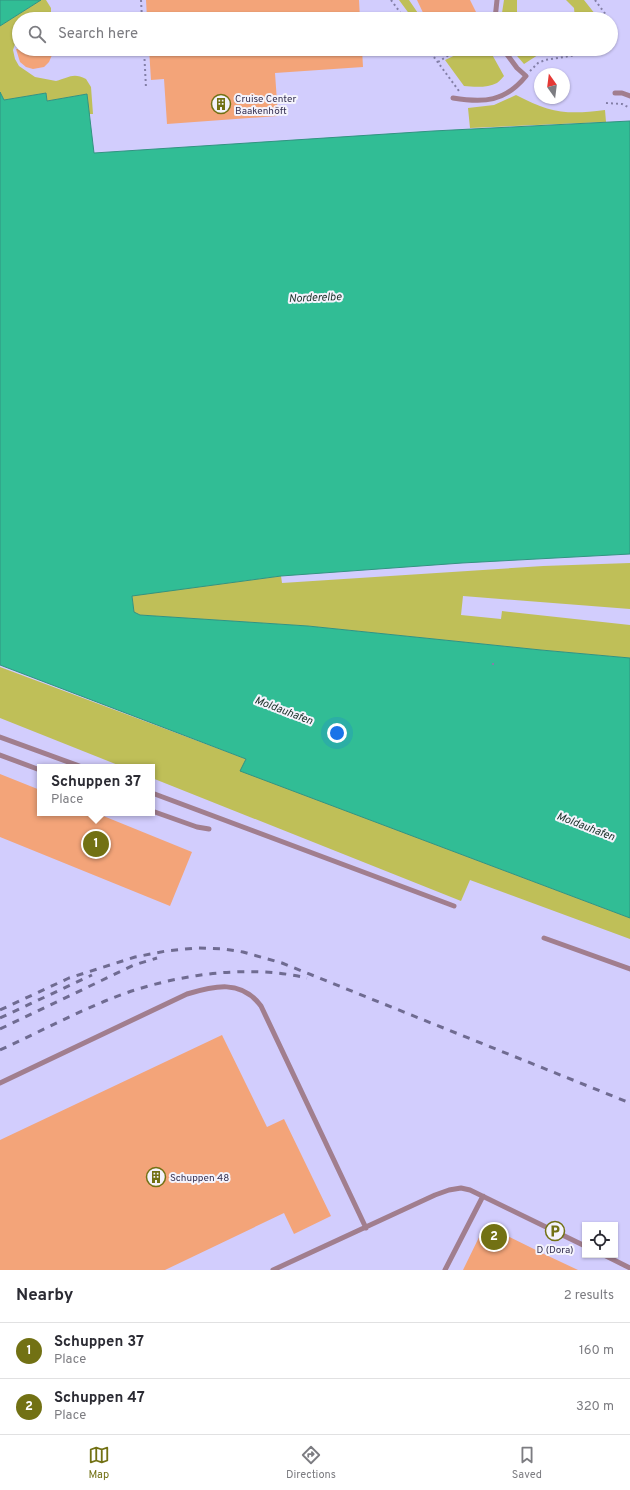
<!DOCTYPE html>
<meta charset="utf-8">
<style>
:root{--surface:#fff;--page:#f2f2f3;--text:#2b2b33;--muted:#7c7c81;--line:#e1e1e2;--accent:#727114}
body{margin:0;font-family:Overpass,sans-serif;background:var(--page);color:var(--text)}
.controls{position:absolute;right:12px;bottom:12px;display:grid;overflow:hidden;border-radius:0px;box-shadow:0 1px 3px #0004}
.controls button{width:36px;height:36px;display:grid;place-items:center;padding:0;border:0;border-bottom:1px solid var(--line);background:var(--surface);color:var(--text);font:20px sans-serif}
.compass{position:absolute;left:534px;top:68px;width:36px;height:36px;border-radius:50%;background:var(--surface);box-shadow:0 1px 3px #0004;rotate:346deg}
.you{position:absolute;left:337px;top:733px;width:14px;height:14px;margin:-10px;border:3px solid #fff;border-radius:50%;background:#1a73e8;box-shadow:0 0 0 6px #1a73e833}
.badge{display:grid;place-items:center;width:26px;height:26px;border-radius:50%;background:var(--accent);color:#fff;font-size:13px;font-weight:700}
.pin{position:absolute;translate:-50% -50%;border:2px solid #fff;box-shadow:0 1px 4px #0006}
.popup{position:absolute;left:37px;top:764px;width:118px;height:52px;box-sizing:border-box;display:grid;place-content:center;border-radius:0px;background:var(--surface);filter:drop-shadow(0 1px 3px #0005);font-size:13px;white-space:nowrap;color:var(--muted)}
.popup b{font-size:15px;color:var(--text)}
.popup::after{content:'';position:absolute;left:50%;top:100%;margin-left:-8px;border:8px solid transparent;border-top-color:var(--surface)}
.list{margin:0;padding:0;list-style:none}
h2{display:flex;justify-content:space-between;align-items:center;height:52px;margin:0;padding:0 16px;font-size:17px}
h2 small{font-size:13px;font-weight:400;color:var(--muted)}
.list li{display:grid;grid-template-columns:26px 1fr auto;gap:12px;align-items:center;box-sizing:border-box;height:56px;padding:0 16px;border-top:1px solid var(--line)}
.list b{display:block;font-size:15px;white-space:nowrap}
.list p{margin:0;font-size:13px;white-space:nowrap;color:var(--muted)}
.list em{font-size:13px;font-style:normal;color:var(--muted)}
.icon{flex:none;width:22px;height:22px;fill:none;stroke:currentColor;stroke-width:2;stroke-linecap:round;stroke-linejoin:round}
.map{position:relative;flex:none;width:630px;height:1270px;overflow:hidden}
.search{position:absolute;background:var(--surface);box-shadow:0 1px 3px #0004;left:12px;right:12px;top:12px;height:44px;display:flex;align-items:center;gap:10px;box-sizing:border-box;padding:0 14px;border-radius:22px;color:var(--muted);font-size:15px}
.sheet{height:164px;background:var(--surface)}
nav{display:flex;justify-content:space-around;align-items:center;box-sizing:border-box;height:56px;border-top:1px solid var(--line);background:var(--surface);font-size:11px;color:var(--muted)}
nav a{display:grid;justify-items:center;gap:2px}
nav .on{color:var(--accent)}
.map>svg:first-child{display:block}
.green{fill:#bfbf58}
.water{fill:#31bd95;stroke:#329381}
.building{fill:#f3a479}
.lines{fill:none;stroke-linecap:round;stroke-linejoin:round}
.path{stroke:#837fa7;stroke-width:2;stroke-dasharray:2 3;stroke-linecap:butt}
.lane{stroke:#a17e8e;stroke-width:5}
.rail{stroke:#6f6b91;stroke-width:3;stroke-dasharray:7 7;stroke-linecap:butt}
.labels{text-anchor:middle;stroke-width:4;stroke-linejoin:round;paint-order:stroke}
.poi-label{font-size:10px;fill:#363252;stroke:#f4f3fc;text-anchor:start}
.water-label{font-size:11px;font-style:italic;fill:#192f27;stroke:#f4f3fc}
</style>
<div class="map">
<svg width="630" height="1270" viewBox="0 0 630 1270">
<rect width="100%" height="100%" fill="#d2cdfd"/>
<path class="green" d="M 41,0 L 46,0 L 51,8 L 51,19 L 19,19 L 19,37 L 16,41 L 13,50 L 15,59 L 19,66 L 35,77 L 56,81 C 68,78 73,72 86,79 L 91,87 L 93,114 L 89,114 L 87,94 L 47,101 L 46,93 L 4,100 L 0,92 L 0,26 Z
M 399,0 L 409,0 L 422,19 L 413,19 Z
M 504,0 L 517,0 L 517,19 L 502,19 L 502,13 Z
M 566,0 L 584,0 L 599,19 L 575,19 L 574,8 Z
M 468,49 L 489,49 L 504,76 C 502,78 500,81 497,83 C 488,88 474,87 464,86 L 445,60 Z
M 511,49 L 564,49 L 541,53 L 524,64 Z
M 516,95 C 550,113 567,115 605,110 L 606,122 L 470,128 L 468,108 L 494,105 Z
M 630,563 L 630,609 L 463,596 L 461,615 L 501,619 L 502,611 L 630,625 L 630,658 L 541,650 L 308,626 L 140,615 L 134,613 L 132,595 L 281,576 L 282,583 L 543,566 Z
M 0,667 L 246,759 L 241,771 L 630,918 L 630,939 L 470,880 L 461,901 L 152,778 L 152,767 L 123,767 L 0,718 Z"/>
<path class="water" d="M 0,0 L 41,0 L 0,26 Z
M 0,92 L 4,100 L 46,93 L 47,101 L 87,94 L 94,153 L 433,131 L 630,121 L 630,554 L 462,563 L 281,576 L 132,596 L 134,612 L 140,615 L 308,626 L 541,650 L 630,658 L 630,918 L 240,771 L 246,759 L 0,665 Z"/>
<path class="building" d="M 146,0 L 359,0 L 360,19 L 147,19 Z
M 417,0 L 470,0 L 478,16 L 471,19 L 426,19 Z
M 16,49 L 53,49 L 52,55 L 49,62 L 44,67 L 33,69 L 26,67 L 20,62 Z
M 149,49 L 362,49 L 363,67 L 275,73 L 278,116 L 167,124 L 164,79 L 151,80 Z
M 0,774 L 40,790 L 40,813 L 96,813 L 192,852 L 170,906 L 0,837 Z
M 222,1035 L 267,1127 L 284,1119 L 331,1216 L 294,1234 L 284,1213 L 165,1270 L 0,1270 L 0,1140 Z
M 485,1225 L 544,1254 L 578,1270 L 463,1270 Z"/>
<g class="lines">
<path class="path" d="M 141,0 L 142,19
M 391,0 L 405,19
M 595,0 L 609,19
M 478,19 L 479,17 L 485,16
M 611,23 L 612,31 L 611,35
M 144,49 L 146,88
M 428,49 L 459,91
M 438,62 L 449,55 L 455,49
M 530,71 L 538,63 L 545,60 L 589,53 L 599,49
M 606,103 L 622,104 L 630,108
M 493,665 L 493,663"/>
<path class="lane" d="M 495,19 L 497,0
M 615,93 L 622,93 L 630,96
M 453,98 C 484,103 505,102 526,76 L 517,68 L 503,49
M 0,737 L 82,767
M 0,755 L 40,770
M 152,793 L 454,906
M 152,811 L 197,827 L 209,829
M 544,938 L 630,969
M 0,1083 L 187,994 C 214,986 241,979 261,1006 L 366,1228
M 604,1255 L 630,1268
M 273,1270 L 435,1195 L 449,1190 L 461,1188 L 470,1190 L 585,1246
M 445,1270 L 483,1196"/>
<path class="rail" d="M 0,1010 L 69,978 L 135,957 L 166,951 L 196,948 L 224,949 L 243,952 L 282,963 L 630,1103
M 0,1018 L 92,975
M 0,1029 L 134,965 L 157,958
M 0,1050 C 35,1034 69,1016 105,1001 C 165,976 244,963 307,978"/>
</g>
<defs>
<g id="building-ring" transform="scale(1)"><circle r="9.5" fill="#f4f3fc" stroke="#727114" stroke-width="1.5"/><path d="M-4-6H4V6H1V3H-1V6H-4ZM-2.5-4.3h1.7v1.8h-1.7ZM.8-4.3h1.7v1.8H.8ZM-2.5-1h1.7V.8h-1.7ZM.8-1h1.7V.8H.8Z" fill="#727114"/></g>
<g id="parking-ring" transform="scale(1)"><circle r="9.5" fill="#f4f3fc" stroke="#727114" stroke-width="1.5"/><path d="M-3.5-5.5H1a3.5 3.5 0 0 1 0 7H-1V5.5H-3.5ZM-1-3.4V-.6H.8a1.4 1.4 0 0 0 0-2.8Z" fill="#727114"/></g>
</defs>
<g fill-rule="evenodd">
<use href="#building-ring" x="221" y="104"/>
<use href="#building-ring" x="156" y="1177"/>
<use href="#parking-ring" x="555" y="1231"/>
</g>
<g class="labels">
<g class="poi-label">
<text x="235" y="102">Cruise Center<tspan x="235" dy="12">Baakenhöft</tspan></text>
<text x="170" y="1181">Schuppen 48</text>
<text x="555" y="1253" text-anchor="middle">D (Dora)</text>
</g>
<g class="water-label">
<text transform="translate(315 297) rotate(-2)" y="4">Norderelbe</text>
<text transform="translate(284 710) rotate(21)" y="4">Moldauhafen</text>
<text transform="translate(586 826) rotate(21)" y="4">Moldauhafen</text>
</g>
</g>
</svg>
<div class="controls">
<button><svg class="icon" aria-label="locate" viewBox="0 0 24 24"><circle cx="12" cy="12" r="6"/><path d="M12 2v4M12 18v4M2 12h4M18 12h4"/></svg></button>
</div>
<svg class="compass" viewBox="-18 -18 36 36"><path d="M0-13l5 13h-10z" fill="#e53935"/><path d="M0 13l5-13h-10z" fill="#7c7c81"/></svg>
<div class="you"></div>
<div class="pin badge" style="left:96px;top:844px">1</div>
<div class="popup"><b>Schuppen 37</b>Place</div>
<div class="pin badge" style="left:494px;top:1237px">2</div>
<div class="search"><svg class="icon" aria-label="search" viewBox="0 0 24 24"><circle cx="10" cy="10" r="6"/><path d="M15 15l6 6"/></svg>Search here</div>
</div>
<section class="sheet">
<h2>Nearby<small>2 results</small></h2>
<ul class="list">
<li><span class="badge">1</span><div><b>Schuppen 37</b><p>Place</p></div><em>160 m</em></li>
<li><span class="badge">2</span><div><b>Schuppen 47</b><p>Place</p></div><em>320 m</em></li>
</ul>
</section>
<nav>
<a class="on"><svg class="icon" aria-label="map" viewBox="0 0 24 24"><path d="M3 6l6-2 6 2 6-2v14l-6 2-6-2-6 2zM9 4v14M15 6v14"/></svg>Map</a>
<a><svg class="icon" aria-label="directions" viewBox="0 0 24 24"><path d="M12 3l9 9-9 9-9-9zM9 14v-3h6M13 9l2 2-2 2"/></svg>Directions</a>
<a><svg class="icon" aria-label="saved" viewBox="0 0 24 24"><path d="M7 4h10v16l-5-4-5 4z"/></svg>Saved</a>
</nav>
